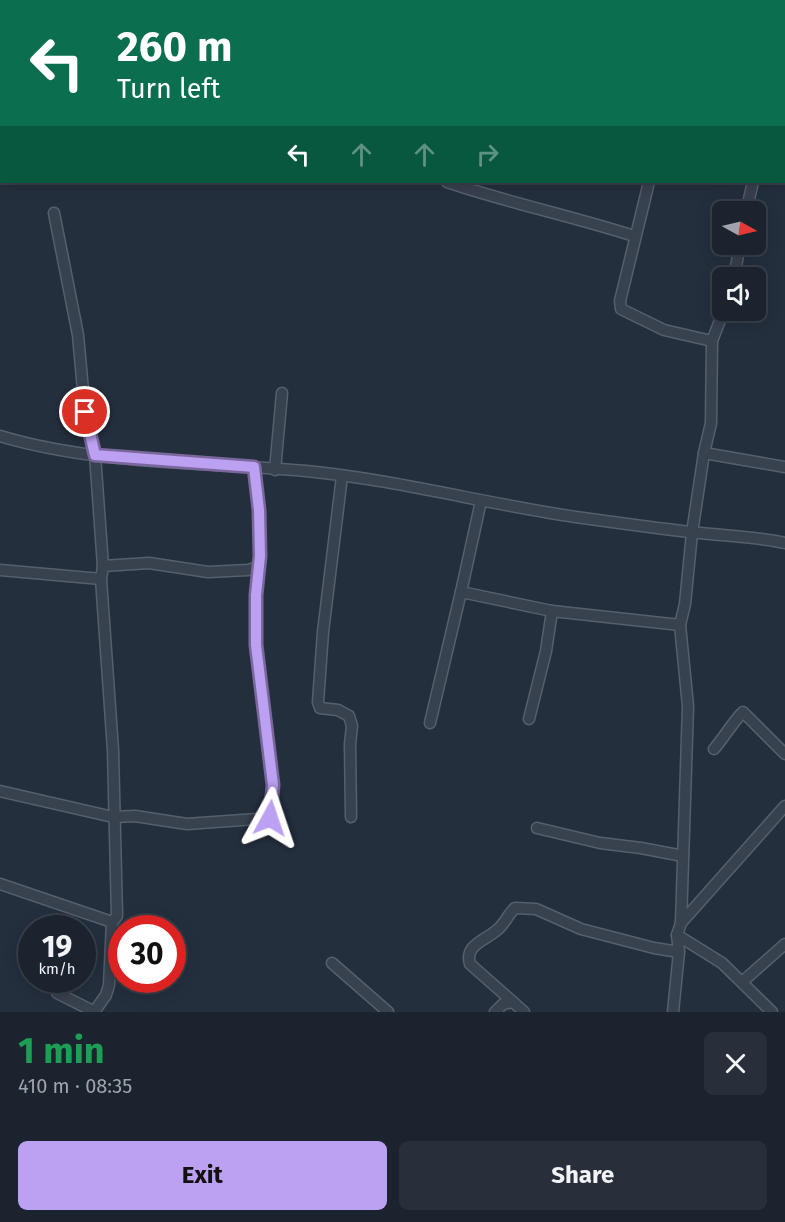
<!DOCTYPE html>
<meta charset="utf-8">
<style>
body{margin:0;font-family:"Fira Sans",sans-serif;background:#282f3a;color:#f1f3f6;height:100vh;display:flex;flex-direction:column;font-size:22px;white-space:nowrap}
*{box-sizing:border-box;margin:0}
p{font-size:20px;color:#a0a4aa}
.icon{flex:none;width:33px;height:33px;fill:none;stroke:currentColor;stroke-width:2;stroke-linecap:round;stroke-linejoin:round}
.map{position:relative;height:1012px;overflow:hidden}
.side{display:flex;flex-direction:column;background:#1b232e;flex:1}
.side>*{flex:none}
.guide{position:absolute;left:0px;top:0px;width:786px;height:183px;box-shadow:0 3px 15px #0003,0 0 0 2px #39404a;background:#0b6e4f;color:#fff;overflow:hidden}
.needle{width:39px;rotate:98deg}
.tools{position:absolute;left:712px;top:201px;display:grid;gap:12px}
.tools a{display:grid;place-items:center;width:54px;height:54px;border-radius:9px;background:#1b232e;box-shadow:0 3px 15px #0003,0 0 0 2px #39404a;font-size:30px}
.speed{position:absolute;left:18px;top:915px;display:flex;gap:12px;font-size:30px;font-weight:700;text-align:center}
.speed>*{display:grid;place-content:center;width:78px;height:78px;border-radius:50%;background:#1b232e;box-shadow:0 3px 15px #0003,0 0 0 2px #39404a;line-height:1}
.speed small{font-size:15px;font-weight:400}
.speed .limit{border:9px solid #d22;background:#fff;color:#111}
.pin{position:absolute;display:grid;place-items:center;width:51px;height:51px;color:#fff;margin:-26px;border:3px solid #fff;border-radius:50%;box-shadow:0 2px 6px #0007}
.me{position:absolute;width:66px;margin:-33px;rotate:5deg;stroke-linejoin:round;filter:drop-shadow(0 0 4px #0008)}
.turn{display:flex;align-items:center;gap:21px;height:126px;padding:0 18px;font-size:27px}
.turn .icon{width:78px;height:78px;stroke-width:2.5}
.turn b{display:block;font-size:42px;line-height:51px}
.lanes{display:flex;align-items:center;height:57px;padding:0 18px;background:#0003;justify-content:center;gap:30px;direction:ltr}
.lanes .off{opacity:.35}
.round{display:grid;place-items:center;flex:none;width:63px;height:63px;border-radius:9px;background:#282f3a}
.head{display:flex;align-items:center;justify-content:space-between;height:102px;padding:0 18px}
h1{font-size:36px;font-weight:700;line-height:45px;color:#1e9e55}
.button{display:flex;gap:12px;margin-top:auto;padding:12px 18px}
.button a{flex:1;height:69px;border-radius:9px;background:#bca0f2;color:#111;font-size:24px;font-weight:700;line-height:69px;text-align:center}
.button a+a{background:#282f3a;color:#f1f3f6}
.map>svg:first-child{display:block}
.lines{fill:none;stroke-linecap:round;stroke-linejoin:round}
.minor-casing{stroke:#565f6c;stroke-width:13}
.minor{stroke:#38414e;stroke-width:10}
.route-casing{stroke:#7a689d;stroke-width:15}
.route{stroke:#bca0f2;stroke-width:10}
</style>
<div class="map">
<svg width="785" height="1012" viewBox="0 0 785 1012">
<rect width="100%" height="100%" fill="#242f3e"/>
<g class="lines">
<defs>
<g id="minor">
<polyline points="245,0 246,2"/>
<polyline points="391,0 391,2"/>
<polyline points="2,2 5,0"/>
<polyline points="548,2 548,0"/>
<polyline points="679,2 679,0"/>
<polyline points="784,34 785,31"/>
<path d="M 447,182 C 509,203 572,216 634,236"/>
<polyline points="649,182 620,301 621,309 664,330 712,341"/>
<polyline points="746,212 753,182"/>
<polyline points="734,278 740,244"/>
<path d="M 0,436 C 97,465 205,462 306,471 C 399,480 490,505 583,518 C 619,523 655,528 691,532 C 723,536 753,536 785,543"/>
<polyline points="704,453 785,467"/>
<polyline points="275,470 282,393"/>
<polyline points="342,476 323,632 318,702 320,708 338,710 349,716 352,726 350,744 351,817"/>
<polyline points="481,501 461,592 552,611 680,625"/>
<polyline points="103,566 149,563 208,572 248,570 259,567"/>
<polyline points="0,570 101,579"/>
<polyline points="529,719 546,651 552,611"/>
<polyline points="430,723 461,592"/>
<path d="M 714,749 C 722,740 736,718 743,712 L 785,754"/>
<polyline points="0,791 113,817 135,816 187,824 270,818 273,785 256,645 256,595 260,556 259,510 254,467"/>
<polyline points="537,828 600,843 641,848 683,856"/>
<polyline points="0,884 112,922 117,916 113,750 101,579 103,566 95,455 85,412 78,335 54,213"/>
<polyline points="681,923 785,806"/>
<polyline points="677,935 722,963 772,1012"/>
<polyline points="332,963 388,1012"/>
<polyline points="742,982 785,944"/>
<polyline points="57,993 95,1012"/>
<polyline points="513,1002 524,1012"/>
<polyline points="94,1012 106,995 109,985 112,922"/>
<path d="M 495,1012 L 503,1004 L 513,1002 L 470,964 C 464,945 486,940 497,930 C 505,924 508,914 515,908 L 536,909 L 581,929 L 654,948 L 679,952"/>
<polyline points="673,1012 679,952 677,935 681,923 688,706 680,625 685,604 692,533 704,453 711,423 712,341 724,310"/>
</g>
</defs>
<use href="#minor" class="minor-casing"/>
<use href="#minor" class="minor"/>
</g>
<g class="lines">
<defs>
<polyline id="route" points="85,412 95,455 254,467 259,510 260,556 256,595 256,645 273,785 270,818"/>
</defs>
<use href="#route" class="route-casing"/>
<use href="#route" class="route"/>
</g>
</svg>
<div class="tools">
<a><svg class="needle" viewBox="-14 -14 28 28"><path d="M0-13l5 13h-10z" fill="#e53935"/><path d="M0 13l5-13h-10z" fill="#a0a4aa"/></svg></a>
<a><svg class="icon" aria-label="sound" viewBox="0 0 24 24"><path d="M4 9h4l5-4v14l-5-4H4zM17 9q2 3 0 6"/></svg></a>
</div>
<div class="speed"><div>19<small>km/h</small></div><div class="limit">30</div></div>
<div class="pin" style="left:85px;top:412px;background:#d93025"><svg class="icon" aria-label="arrive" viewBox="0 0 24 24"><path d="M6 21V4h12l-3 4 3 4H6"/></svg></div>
<svg class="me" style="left:270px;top:818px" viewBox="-20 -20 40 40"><path d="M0-17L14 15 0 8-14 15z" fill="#bca0f2" stroke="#fff" stroke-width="4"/></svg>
<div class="guide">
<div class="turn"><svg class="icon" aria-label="left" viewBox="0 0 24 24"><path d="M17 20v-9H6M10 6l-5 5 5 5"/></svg><div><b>260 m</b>Turn left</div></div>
<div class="lanes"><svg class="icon" aria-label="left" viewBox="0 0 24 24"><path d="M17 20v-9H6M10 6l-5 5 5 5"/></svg><svg class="icon off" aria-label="ahead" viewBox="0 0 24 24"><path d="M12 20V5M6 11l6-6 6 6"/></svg><svg class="icon off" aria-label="ahead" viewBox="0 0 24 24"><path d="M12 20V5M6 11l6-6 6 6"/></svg><svg class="icon off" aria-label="right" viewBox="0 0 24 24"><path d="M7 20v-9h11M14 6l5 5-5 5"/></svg></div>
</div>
</div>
<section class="side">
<div class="head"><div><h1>1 min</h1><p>410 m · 08:35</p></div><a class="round"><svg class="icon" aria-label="close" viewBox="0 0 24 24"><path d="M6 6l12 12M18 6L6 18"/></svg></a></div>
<div class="button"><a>Exit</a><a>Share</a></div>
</section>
